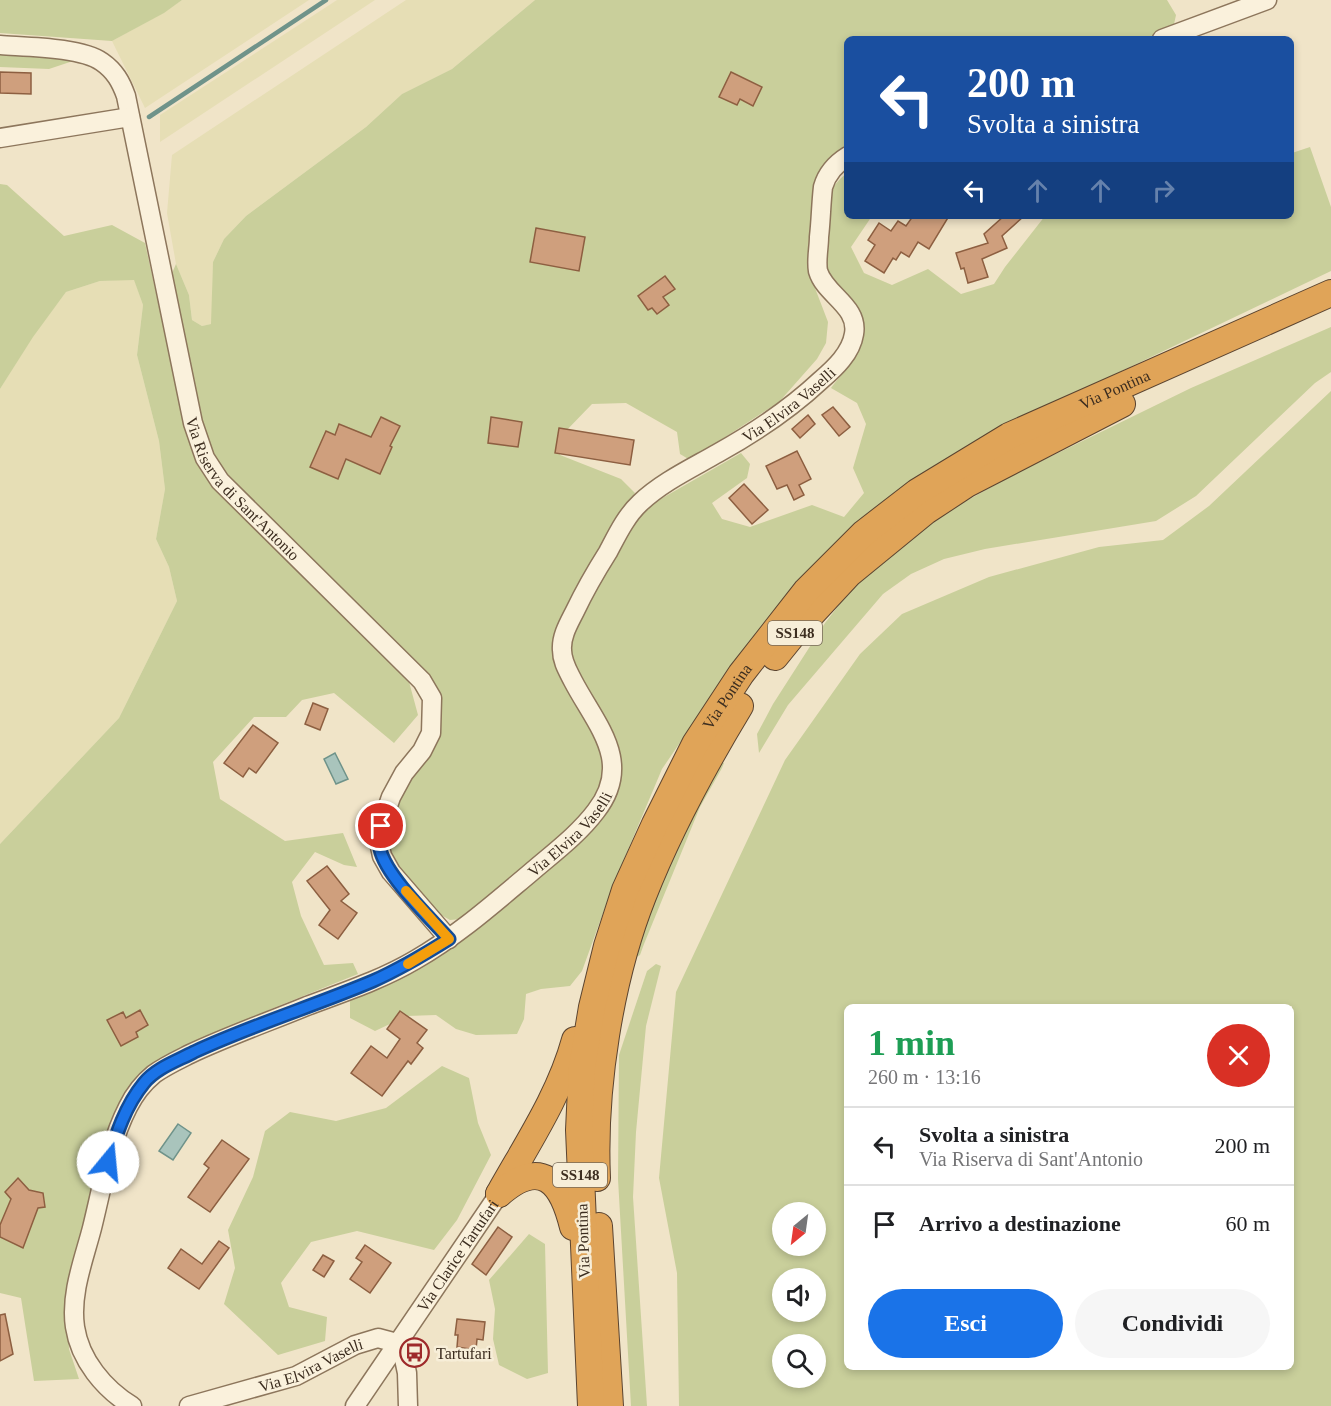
<!DOCTYPE html>
<html lang="it">
<meta charset="utf-8">
<style>
body{margin:0;font-family:Georgia,serif;background:#f6f6f6;color:#202124;height:100vh;display:flex;flex-direction:column;font-size:22px;white-space:nowrap}
*{box-sizing:border-box;margin:0}
p{font-size:20px;color:#757577}
.icon{flex:none;width:33px;height:33px;fill:none;stroke:currentColor;stroke-width:2;stroke-linecap:round;stroke-linejoin:round}
.map{position:relative;flex:1;overflow:hidden}
.details{position:absolute;left:844px;top:1004px;width:450px;height:366px;display:flex;flex-direction:column;background:#fff;border-radius:9px;box-shadow:0 3px 9px #0003}
.details>*{flex:none}
.banner{position:absolute;left:844px;top:36px;width:450px;height:183px;border-radius:9px;box-shadow:0 3px 9px #0003;background:#1a4fa0;color:#fff;overflow:hidden}
.needle{width:39px;rotate:209deg}
.controls{position:absolute;left:772px;top:1202px;display:grid;gap:12px}
.controls a{display:grid;place-items:center;width:54px;height:54px;border-radius:50%;background:#fff;box-shadow:0 3px 9px #0003;font-size:30px}
.pin{position:absolute;display:grid;place-items:center;width:51px;height:51px;color:#fff;margin:-26px;border:3px solid #fff;border-radius:50%;box-shadow:0 2px 6px #0007}
.me{position:absolute;width:66px;margin:-33px;rotate:17deg;stroke-linejoin:round;filter:drop-shadow(0 0 4px #0008)}
.turn{display:flex;align-items:center;gap:21px;height:126px;padding:0 24px;font-size:27px}
.turn .icon{width:78px;height:78px;stroke-width:2.5}
.turn b{display:block;font-size:42px;line-height:51px}
.lanes{display:flex;align-items:center;height:57px;padding:0 24px;background:#0003;justify-content:center;gap:30px;direction:ltr}
.lanes .off{opacity:.35}
.round{display:grid;place-items:center;flex:none;width:63px;height:63px;border-radius:32px;background:#f6f6f6}
.headline{display:flex;align-items:center;justify-content:space-between;height:102px;padding:0 24px}
h1{font-size:36px;font-weight:600;line-height:45px;color:#1e9e55}
.button{display:flex;gap:12px;margin-top:auto;padding:12px 24px}
.button a{flex:1;height:69px;border-radius:36px;background:#1a73e8;color:#fff;font-size:24px;font-weight:600;line-height:69px;text-align:center}
.button a+a{background:#f6f6f6;color:#202124}
ul{padding:0;list-style:none}
li{display:flex;align-items:center;gap:18px;height:78px;padding:0 24px;border-top:2px solid #e0e0e0}
li div{flex:1}
li b{display:block;font-size:22px}
li em{font-style:normal}
.map>svg:first-child{display:block}
.farmland{fill:#e6deb5}
.green{fill:#c9cf9b;fill-rule:evenodd}
.water{fill:#a9c4bc;stroke:#6f938a;stroke-width:1.5}
.lines{fill:none;stroke-linecap:round;stroke-linejoin:round}
.stream{stroke:#6f938a;stroke-width:4.5}
.building{fill:#cf9f7d;stroke:#8d5f41;stroke-width:1.5}
.minor-casing{stroke:#8d765c;stroke-width:21}
.highway-casing{stroke:#5b4430;stroke-width:28}
.minor{stroke:#faf1dc;stroke-width:18}
.highway{stroke:#e0a458;stroke-width:26}
.route-casing{stroke:#114b97;stroke-width:15}
.route{stroke:#1a73e8;stroke-width:10}
.slow{stroke:#f59e0b;stroke-width:10}
.labels{text-anchor:middle;dominant-baseline:central;stroke-width:5;stroke-linejoin:round;paint-order:stroke}
.shield{fill:#f7eed8;stroke:#756857;stroke-width:1.5}
.shield-label{font-size:15px;font-weight:bold;fill:#3d2e20}
.street-label{font-size:16px;fill:#3d2e20;stroke:#f7eed8}
.poi-label{font-size:16px;fill:#3d2e20;stroke:#f7eed8;text-anchor:start}
</style>
<div class="map">
<svg width="1331" height="1406" viewBox="0 0 1331 1406">
<rect width="100%" height="100%" fill="#f0e4c8"/>
<g class="farmland">
<polygon points="182,0 309,0 145,108 112,41 163,13"/>
<polygon points="337,0 375,0 160,142 160,115"/>
<polygon points="406,0 535,0 452,69 402,94 366,127 246,216 224,239 213,262 212,324 202,326 192,320 189,295 176,264 167,213 172,155"/>
<polygon points="134,279 143,305 137,355 159,441 165,489 156,539 169,567 177,601 119,718 0,844 0,389 33,336 66,292 100,281"/>
</g>
<g class="green">
<polygon points="0,0 182,0 164,13 112,41 0,33"/>
<path d="M 535,0 L 1167,0 L 1176,15 L 1173,29 L 1146,39 L 848,39 L 847,149 L 843,150 L 809,263 L 815,288 L 828,322 L 826,343 L 817,359 L 779,402 L 690,460 L 680,454 L 677,432 L 626,403 L 592,404 L 563,434 L 560,455 L 621,479 L 635,493 L 614,528 L 554,654 L 570,694 L 605,753 L 606,776 L 590,811 L 493,895 L 461,919 L 450,920 L 434,911 L 386,853 L 391,807 L 436,739 L 441,715 L 435,696 L 216,467 L 195,418 L 170,278 L 176,264 L 189,295 L 192,320 L 202,326 L 211,324 L 213,262 L 224,239 L 246,216 L 366,127 L 402,94 L 452,69 ZM 536,229 L 585,237 L 579,271 L 530,262 ZM 665,276 L 674,289 L 663,297 L 669,305 L 657,314 L 652,308 L 648,310 L 638,296 ZM 381,417 L 400,427 L 392,442 L 373,432 ZM 492,417 L 522,422 L 518,447 L 488,443 ZM 340,424 L 392,447 L 380,474 L 362,466 L 349,454 L 338,479 L 311,467 L 335,435 Z"/>
<polygon points="0,51 79,59 49,69 0,67"/>
<path d="M 1310,147 L 1331,207 L 1331,271 L 992,433 L 731,668 L 662,769 L 614,883 L 582,971 L 570,986 L 541,989 L 526,994 L 524,1019 L 517,1034 L 476,1035 L 456,1029 L 436,1015 L 407,1016 L 375,1031 L 350,1018 L 350,998 L 456,946 L 584,839 L 603,817 L 618,778 L 616,738 L 568,658 L 569,641 L 630,524 L 652,504 L 741,453 L 750,464 L 747,478 L 712,503 L 722,519 L 750,527 L 812,505 L 844,517 L 864,493 L 853,468 L 866,424 L 857,403 L 831,388 C 844,371 865,352 864,329 C 864,303 832,293 822,271 C 819,266 825,205 828,198 C 831,188 839,179 847,173 L 848,216 L 872,216 L 851,247 L 864,273 L 892,285 L 928,269 L 961,294 L 994,284 L 1005,267 L 1045,216 L 1292,216 L 1292,153 Z"/>
<path d="M 0,184 L 7,185 L 64,236 L 112,225 L 145,243 L 175,380 L 196,463 L 222,493 L 408,678 L 418,715 L 394,743 L 334,693 L 302,700 L 286,717 L 254,717 L 213,762 L 220,799 L 285,841 L 343,833 L 357,867 L 344,865 L 315,852 L 292,882 L 301,916 L 324,965 L 353,963 L 358,974 L 271,1009 L 155,1062 L 126,1091 L 113,1116 L 67,1292 L 69,1349 L 79,1379 L 34,1381 L 21,1298 L 0,1293 L 0,1237 L 38,1208 L 45,1206 L 43,1193 L 29,1190 L 18,1178 L 5,1192 L 11,1199 L 0,1225 L 0,844 L 119,718 L 177,601 L 169,567 L 156,539 L 165,489 L 159,441 L 137,355 L 143,305 L 134,280 L 100,281 L 66,292 L 33,337 L 0,389 ZM 140,1011 L 148,1025 L 136,1032 L 138,1037 L 121,1046 L 107,1020 L 123,1012 L 126,1018 Z"/>
<polygon points="1331,327 1331,372 1315,383 1196,496 1156,521 985,549 944,559 911,574 883,594 788,705 759,753 757,734 773,704 825,623 863,574 923,525 1011,476 1191,388"/>
<path d="M 1331,391 L 1331,1406 L 679,1406 L 677,1273 L 659,1178 L 676,992 L 785,760 L 860,654 L 902,614 L 989,577 L 1099,547 L 1163,540 L 1209,506 ZM 848,1006 L 1292,1006 L 1292,1366 L 848,1366 ZM 783,1212 L 816,1212 L 816,1245 L 783,1245 ZM 783,1278 L 816,1278 L 816,1311 L 783,1311 ZM 783,1344 L 816,1344 L 816,1377 L 783,1377 Z"/>
<polygon points="722,762 724,763 722,768 700,807 644,944 640,955 635,958 658,880 711,776"/>
<polygon points="656,964 661,966 646,1026 636,1132 633,1197 647,1406 631,1406 618,1179 619,1055 647,971"/>
<polygon points="442,1066 469,1078 478,1123 491,1155 457,1220 434,1250 357,1231 311,1242 281,1283 289,1307 327,1317 325,1341 278,1355 224,1304 235,1268 228,1230 253,1177 265,1131 290,1112 336,1121 386,1108"/>
<polygon points="529,1234 545,1244 548,1373 527,1379 499,1365 493,1339 495,1309 489,1280"/>
</g>
<g class="water">
<polygon points="335,753 348,779 336,784 324,759"/>
<polygon points="178,1124 191,1133 173,1160 159,1151"/>
</g>
<g class="lines">
<polyline class="stream" points="149,117 326,0"/>
</g>
<g class="building">
<polygon points="0,72 31,73 31,94 0,93"/>
<polygon points="731,72 762,87 753,106 740,99 737,105 719,97"/>
<polygon points="913,216 949,216 929,249 918,242 909,257 901,252 896,260 893,258 884,273 865,261 875,245 868,240 879,223 891,231 898,221 906,226"/>
<polygon points="1004,216 1024,216 1002,236 1007,248 982,259 988,277 968,283 964,268 961,269 956,253 988,243 984,234"/>
<polygon points="536,228 585,237 579,271 530,262"/>
<polygon points="665,276 675,289 663,297 669,305 657,314 652,308 648,310 638,296"/>
<polygon points="833,407 850,427 839,436 822,415"/>
<polygon points="808,415 815,424 800,438 792,429"/>
<polygon points="381,417 400,426 390,446 392,447 380,474 346,459 338,479 310,467 326,431 335,435 339,424 371,437"/>
<polygon points="491,417 522,422 518,447 488,443"/>
<polygon points="559,428 634,440 630,465 555,453"/>
<polygon points="797,451 811,479 799,485 804,495 794,500 787,485 777,489 766,466"/>
<polygon points="744,484 768,510 752,524 729,498"/>
<polygon points="313,703 328,709 320,730 305,724"/>
<polygon points="253,725 278,743 256,773 249,768 243,777 224,763"/>
<polygon points="327,866 349,894 341,901 357,913 338,939 319,925 330,910 307,881"/>
<polygon points="140,1010 148,1025 136,1032 138,1037 121,1046 107,1020 123,1012 126,1018"/>
<polygon points="400,1011 427,1030 417,1043 423,1048 411,1064 408,1061 382,1096 351,1073 371,1046 387,1058 400,1039 387,1029"/>
<polygon points="222,1140 249,1159 210,1212 188,1197 209,1168 204,1164"/>
<polygon points="18,1178 29,1190 43,1193 45,1207 38,1208 23,1248 0,1237 0,1225 11,1199 5,1192"/>
<polygon points="498,1227 512,1237 486,1275 472,1264"/>
<polygon points="219,1241 229,1248 199,1289 168,1268 181,1249 202,1264"/>
<polygon points="365,1245 391,1263 370,1293 350,1279 362,1262 356,1258"/>
<polygon points="323,1255 334,1261 324,1277 313,1270"/>
<polygon points="5,1314 13,1354 0,1361 0,1315"/>
<polygon points="457,1319 485,1322 483,1340 477,1339 476,1350 457,1347 458,1335 455,1335"/>
</g>
<g class="lines">
<defs>
<g id="minor">
<polyline points="1162,39 1267,0"/>
<path id="s1" d="M 0,45 C 26,47 81,47 102,62 C 115,71 121,82 126,96 L 193,423 L 205,458 L 220,481 L 422,681 L 432,698 L 431,733 L 422,751 L 404,773 L 391,797 L 381,826 L 379,842 L 382,856 L 391,872 L 449,939"/>
<polyline points="0,138 130,117"/>
<path id="s2" d="M 132,1406 C 104,1389 80,1360 75,1327 C 70,1294 84,1259 92,1228 C 102,1188 109,1144 128,1107 C 134,1095 143,1083 154,1074 C 165,1066 178,1060 190,1054 C 228,1036 268,1022 307,1006 C 344,992 381,980 415,960 C 457,936 492,905 529,874 C 552,854 578,835 596,811 C 634,762 596,725 573,681 C 568,671 562,662 562,650 C 561,636 569,623 575,611 C 585,590 596,571 608,552 C 617,535 626,516 640,503 C 662,482 692,468 718,453 C 754,433 790,409 821,380 C 835,368 851,353 854,334 C 859,306 825,295 818,271 C 816,260 819,248 819,237 C 821,220 821,204 823,187 C 827,173 835,164 848,156"/>
<path id="s3" d="M 189,1406 L 296,1376 L 355,1345 L 378,1338 L 393,1342 L 403,1354 L 407,1373 L 408,1406"/>
<path id="s4" d="M 355,1406 L 499,1194"/>
</g>
<g id="highway">
<polyline points="775,657 796,631 849,574 926,511 967,484 1122,404"/>
<path d="M 597,1178 C 593,1089 610,979 643,896 C 669,830 703,767 740,706"/>
<path d="M 499,1194 C 527,1144 560,1095 575,1040"/>
<path d="M 499,1194 C 542,1157 562,1182 573,1227"/>
<polyline points="599,1226 610,1406"/>
<path id="s5" d="M 591,1406 L 579,1130 L 582,1067 L 592,1007 L 607,946 L 625,890 L 655,824 L 695,744 L 741,674 L 806,591 L 864,533 L 917,492 L 1009,436 L 1331,293"/>
</g>
</defs>
<use href="#minor" class="minor-casing"/>
<use href="#highway" class="highway-casing"/>
<use href="#minor" class="minor"/>
<use href="#highway" class="highway"/>
</g>
<g class="lines">
<defs>
<path id="route" d="M 108,1162 C 116,1135 125,1106 144,1083 C 156,1068 177,1061 194,1052 C 252,1025 314,1006 373,981 C 400,969 425,954 449,939 C 430,918 386,876 380,849 C 378,841 380,833 381,826"/>
</defs>
<use href="#route" class="route-casing"/>
<use href="#route" class="route"/>
<polyline class="slow" points="406,891 449,939 408,964"/>
</g>
<defs>
<symbol id="bus-ring" viewBox="-11 -11 22 22"><circle r="9.5" fill="#f7eed8" stroke="#9e2a2b" stroke-width="1.5"/><path d="M-5-6H5V4H4V6H2V4H-2V6H-4V4H-5ZM-3.5-4V0h7V-4ZM-3.5 1.2v1.5H-2V1.2ZM2 1.2v1.5H3.5V1.2Z" fill="#9e2a2b"/></symbol>
</defs>
<g fill-rule="evenodd">
<use href="#bus-ring" x="398" y="1336" width="33" height="33"/>
</g>
<g class="labels">
<g class="shield">
<rect x="768" y="621" width="54" height="24" rx="4.5"/>
<rect x="553" y="1163" width="54" height="24" rx="4.5"/>
</g>
<g class="shield-label">
<text x="795" y="633">SS148</text>
<text x="580" y="1175">SS148</text>
</g>
<g class="street-label">
<text stroke="none"><textPath href="#s5" startOffset="1245">Via Pontina</textPath></text>
<text stroke="none"><textPath href="#s2" startOffset="1414">Via Elvira Vaselli</textPath></text>
<text stroke="none"><textPath href="#s1" startOffset="564">Via Riserva di Sant'Antonio</textPath></text>
<text stroke="none"><textPath href="#s5" startOffset="741">Via Pontina</textPath></text>
<text stroke="none"><textPath href="#s2" startOffset="856">Via Elvira Vaselli</textPath></text>
<text transform="translate(583 1241) rotate(-92)">Via Pontina</text>
<text stroke="none"><textPath href="#s4" startOffset="182">Via Clarice Tartufari</textPath></text>
<text stroke="none"><textPath href="#s3" startOffset="129">Via Elvira Vaselli</textPath></text>
</g>
<g class="poi-label">
<text x="436" y="1353">Tartufari</text>
</g>
</g>
</svg>
<div class="controls">
<a><svg class="needle" viewBox="-14 -14 28 28"><path d="M0-13l5 13h-10z" fill="#e53935"/><path d="M0 13l5-13h-10z" fill="#757577"/></svg></a>
<a><svg class="icon" aria-label="sound" viewBox="0 0 24 24"><path d="M4 9h4l5-4v14l-5-4H4zM17 9q2 3 0 6"/></svg></a>
<a><svg class="icon" aria-label="search" viewBox="0 0 24 24"><circle cx="10" cy="10" r="6"/><path d="M15 15l6 6"/></svg></a>
</div>
<div class="pin" style="left:381px;top:826px;background:#d93025"><svg class="icon" aria-label="arrive" viewBox="0 0 24 24"><path d="M6 21V4h12l-3 4 3 4H6"/></svg></div>
<svg class="me" style="left:108px;top:1162px" viewBox="-20 -20 40 40"><circle r="19" fill="#fff"/><path d="M0-13L10 11 0 6-10 11z" fill="#1a73e8"/></svg>
<div class="banner">
<div class="turn"><svg class="icon" aria-label="left" viewBox="0 0 24 24"><path d="M17 20v-9H6M10 6l-5 5 5 5"/></svg><div><b>200 m</b>Svolta a sinistra</div></div>
<div class="lanes"><svg class="icon" aria-label="left" viewBox="0 0 24 24"><path d="M17 20v-9H6M10 6l-5 5 5 5"/></svg><svg class="icon off" aria-label="ahead" viewBox="0 0 24 24"><path d="M12 20V5M6 11l6-6 6 6"/></svg><svg class="icon off" aria-label="ahead" viewBox="0 0 24 24"><path d="M12 20V5M6 11l6-6 6 6"/></svg><svg class="icon off" aria-label="right" viewBox="0 0 24 24"><path d="M7 20v-9h11M14 6l5 5-5 5"/></svg></div>
</div>
<section class="details">
<div class="headline"><div><h1>1 min</h1><p>260 m · 13:16</p></div><a class="round" style="background:#d93025;color:#fff"><svg class="icon" aria-label="close" viewBox="0 0 24 24"><path d="M6 6l12 12M18 6L6 18"/></svg></a></div>
<ul>
<li><svg class="icon" aria-label="left" viewBox="0 0 24 24"><path d="M17 20v-9H6M10 6l-5 5 5 5"/></svg><div><b>Svolta a sinistra</b><p>Via Riserva di Sant'Antonio</p></div><em>200 m</em></li>
<li><svg class="icon" aria-label="arrive" viewBox="0 0 24 24"><path d="M6 21V4h12l-3 4 3 4H6"/></svg><div><b>Arrivo a destinazione</b></div><em>60 m</em></li>
</ul>
<div class="button"><a>Esci</a><a>Condividi</a></div>
</section>
</div>
